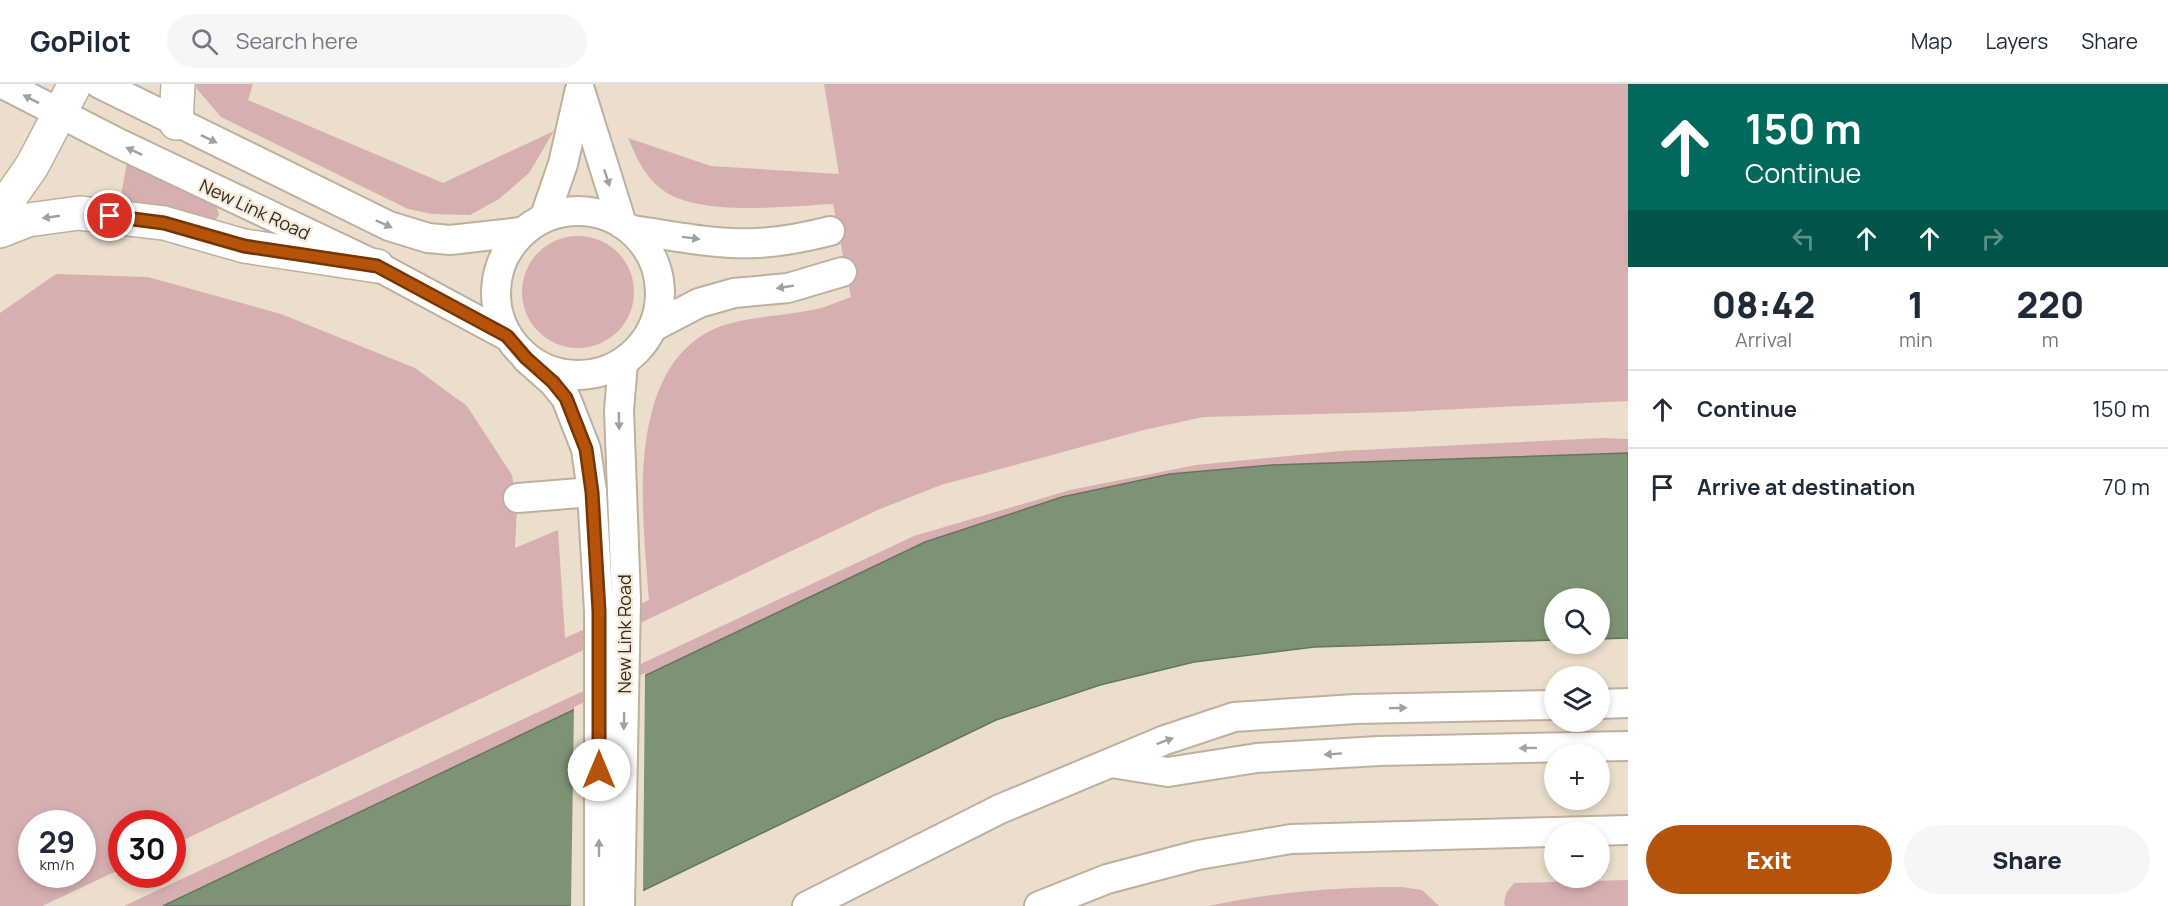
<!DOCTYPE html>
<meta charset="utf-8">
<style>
body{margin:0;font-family:Manrope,sans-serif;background:#f6f6f7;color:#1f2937;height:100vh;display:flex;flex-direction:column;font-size:22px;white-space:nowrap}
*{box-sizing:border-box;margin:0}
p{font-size:20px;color:#747a83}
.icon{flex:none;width:33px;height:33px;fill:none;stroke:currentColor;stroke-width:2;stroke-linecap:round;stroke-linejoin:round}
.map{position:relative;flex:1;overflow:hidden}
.side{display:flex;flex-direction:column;background:#fff;width:540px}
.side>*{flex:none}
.banner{background:#00695c;color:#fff;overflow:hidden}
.tools{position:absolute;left:1544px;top:504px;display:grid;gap:12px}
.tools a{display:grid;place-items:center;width:66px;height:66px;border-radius:50%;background:#fff;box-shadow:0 3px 9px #0003;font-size:30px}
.speed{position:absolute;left:18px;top:726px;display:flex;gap:12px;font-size:30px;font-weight:700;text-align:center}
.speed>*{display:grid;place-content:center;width:78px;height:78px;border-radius:50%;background:#fff;box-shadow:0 3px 9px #0003;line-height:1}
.speed small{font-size:15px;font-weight:400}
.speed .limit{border:9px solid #d22;background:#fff;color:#111}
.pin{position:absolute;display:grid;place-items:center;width:51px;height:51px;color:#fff;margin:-26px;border:3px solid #fff;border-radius:50%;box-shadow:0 2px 6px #0007}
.me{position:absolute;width:66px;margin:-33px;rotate:0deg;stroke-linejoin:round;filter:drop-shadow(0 0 4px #0008)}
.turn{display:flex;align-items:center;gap:21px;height:126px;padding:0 18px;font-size:27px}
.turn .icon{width:78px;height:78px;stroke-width:2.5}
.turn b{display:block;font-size:42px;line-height:51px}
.lanes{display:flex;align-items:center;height:57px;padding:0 18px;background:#0003;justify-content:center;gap:30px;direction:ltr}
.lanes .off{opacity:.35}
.eta{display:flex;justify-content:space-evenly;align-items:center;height:102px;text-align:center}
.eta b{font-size:36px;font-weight:800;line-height:42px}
.primary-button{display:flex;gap:12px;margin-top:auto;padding:12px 18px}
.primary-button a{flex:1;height:69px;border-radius:36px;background:#b45309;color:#fff;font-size:24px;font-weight:800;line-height:69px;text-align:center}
.primary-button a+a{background:#f6f6f7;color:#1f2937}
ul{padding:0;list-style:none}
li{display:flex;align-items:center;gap:18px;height:78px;padding:0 18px;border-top:2px solid #e0e1e3}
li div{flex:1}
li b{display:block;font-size:22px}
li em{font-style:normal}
header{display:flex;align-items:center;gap:36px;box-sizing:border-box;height:84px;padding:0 30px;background:#fff;border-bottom:2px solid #e0e1e3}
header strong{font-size:28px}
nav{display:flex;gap:33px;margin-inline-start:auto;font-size:21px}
.search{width:420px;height:54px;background:#f6f6f7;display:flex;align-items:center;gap:15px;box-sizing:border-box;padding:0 21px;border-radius:33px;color:#747a83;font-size:22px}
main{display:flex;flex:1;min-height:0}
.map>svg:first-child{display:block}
.green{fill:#d7afb1;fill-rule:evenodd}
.water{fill:#7e9376;stroke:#67745e;stroke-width:1.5}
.pier{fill:#ebdecc}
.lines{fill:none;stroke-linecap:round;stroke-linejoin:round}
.minor-casing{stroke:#bdb09f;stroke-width:32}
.highway-casing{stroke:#bdb09f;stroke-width:36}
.minor{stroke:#fff;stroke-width:28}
.highway{stroke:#fff;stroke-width:33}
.oneway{fill:#a3a09d}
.route-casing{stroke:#753606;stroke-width:15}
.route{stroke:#b45309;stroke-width:10}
.labels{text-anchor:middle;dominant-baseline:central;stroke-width:5;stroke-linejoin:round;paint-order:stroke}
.street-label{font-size:18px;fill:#322d26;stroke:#f9ebd9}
</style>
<header>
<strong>GoPilot</strong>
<div class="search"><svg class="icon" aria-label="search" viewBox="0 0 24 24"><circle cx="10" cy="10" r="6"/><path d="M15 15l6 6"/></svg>Search here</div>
<nav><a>Map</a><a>Layers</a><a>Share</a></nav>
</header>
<main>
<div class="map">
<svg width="1628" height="822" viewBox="0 0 1628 822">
<rect width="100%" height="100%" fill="#ebdecc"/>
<g class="green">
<polygon points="196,0 253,0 248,16 443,99 554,47 529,89 499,115 470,131 432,130 408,125 221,33 197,5"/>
<path d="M 824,0 L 1628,0 L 1628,317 L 1397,328 L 1203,333 L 1144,346 L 941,401 L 880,425 L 173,761 L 172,740 L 122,740 L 121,785 L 42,822 L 0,822 L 0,229 L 56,190 L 148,193 L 281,230 L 415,284 L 467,322 L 512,391 L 517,424 L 515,464 L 558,446 L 565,554 L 649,516 C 643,435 623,287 714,245 C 741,233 783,232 812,226 C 825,224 839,217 851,213 L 833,120 C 787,122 696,134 660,104 C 644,91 636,73 628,54 L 711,82 L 839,90 ZM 32,740 L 82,740 L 82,790 L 32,790 Z"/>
<polygon points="127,78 216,119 219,131 215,136 120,117"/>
<circle cx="578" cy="208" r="56"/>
<polygon points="1602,354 1628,355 1628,369 1272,381 1170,390 1062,413 925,458 163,822 124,822 914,452 1070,406 1196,381 1340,367"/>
<polygon points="1628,796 1628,822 1505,822 1504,820 1506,809 1514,799"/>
<path d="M 1402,803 L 1422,806 L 1439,822 L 1209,822 C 1273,808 1337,803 1402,803 Z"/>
</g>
<polygon class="water" points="1628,369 1628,554 1599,555 1599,514 1554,514 1554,556 1314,563 1194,578 1100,601 996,636 611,822 163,822 925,458 1062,413 1170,390 1272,381"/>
<polygon class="pier" points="645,589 643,810 618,822 571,822 574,623"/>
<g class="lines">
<defs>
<g id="minor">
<polyline points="3,0 120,60 377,182 507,252"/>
<polyline points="100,0 389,142 428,154 450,156 521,148"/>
<polyline points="580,6 622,140"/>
<circle cx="578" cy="209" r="82"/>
<polyline points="545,132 563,80 579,9"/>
<path d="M 633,146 C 674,152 716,161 757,159 C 782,158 806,153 830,147"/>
<polyline points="653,243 699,219 734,209 788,204 842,188"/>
<polyline points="526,274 553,298 566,314 586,365 592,408 599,527 599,822"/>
<polyline points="518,414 592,408"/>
<polyline points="1599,620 1628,619"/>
<polyline points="1111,679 1168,688 1257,674 1379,667 1628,662"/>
<polyline points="620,822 626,515 619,326 623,279"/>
<polyline points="807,822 1000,725 1165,656 1234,633 1355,625 1554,621"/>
<polyline points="1039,822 1107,795 1198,771 1291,755 1628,746"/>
</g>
<g id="highway">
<polyline points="176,39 178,0"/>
<polyline points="0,128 32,82 75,0"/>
<polyline points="0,147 28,136 79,129 164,139 244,162 377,182"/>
</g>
</defs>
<use href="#minor" class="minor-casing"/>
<use href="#highway" class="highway-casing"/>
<use href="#minor" class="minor"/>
<use href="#highway" class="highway"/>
</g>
<defs><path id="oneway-solid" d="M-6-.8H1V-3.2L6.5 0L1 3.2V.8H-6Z" transform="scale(1.5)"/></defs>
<g class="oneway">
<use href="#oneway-solid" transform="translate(31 15) rotate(-153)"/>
<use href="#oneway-solid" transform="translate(209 55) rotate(26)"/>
<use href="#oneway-solid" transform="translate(134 67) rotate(-155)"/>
<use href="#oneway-solid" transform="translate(607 94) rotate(72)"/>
<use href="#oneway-solid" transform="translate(51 133) rotate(172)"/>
<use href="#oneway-solid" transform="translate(384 140) rotate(24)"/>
<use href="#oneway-solid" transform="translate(691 154) rotate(7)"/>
<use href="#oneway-solid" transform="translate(785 203) rotate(171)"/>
<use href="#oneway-solid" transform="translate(619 337) rotate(89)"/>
<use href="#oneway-solid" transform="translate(1398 624) rotate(-1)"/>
<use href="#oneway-solid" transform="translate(624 637) rotate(91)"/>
<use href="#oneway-solid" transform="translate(1165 657) rotate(-20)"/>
<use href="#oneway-solid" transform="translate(1528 664) rotate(179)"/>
<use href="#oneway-solid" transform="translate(1333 670) rotate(176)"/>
<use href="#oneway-solid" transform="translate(599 764) rotate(-90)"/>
</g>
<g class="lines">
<defs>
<polyline id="route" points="110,132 164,139 244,162 377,182 507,252 526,274 553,298 566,314 586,365 592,408 599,527 599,686"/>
</defs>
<use href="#route" class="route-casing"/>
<use href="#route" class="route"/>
</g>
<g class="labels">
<g class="street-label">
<text transform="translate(255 125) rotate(25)">New Link Road</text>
<text transform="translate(624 550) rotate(-90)">New Link Road</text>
</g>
</g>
</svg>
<div class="tools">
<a><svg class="icon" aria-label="search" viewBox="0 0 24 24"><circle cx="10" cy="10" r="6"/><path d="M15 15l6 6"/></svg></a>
<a><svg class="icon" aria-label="layers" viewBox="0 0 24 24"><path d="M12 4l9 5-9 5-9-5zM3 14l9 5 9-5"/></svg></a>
<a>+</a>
<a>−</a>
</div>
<div class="speed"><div>29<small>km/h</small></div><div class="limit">30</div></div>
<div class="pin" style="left:110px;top:132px;background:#d93025"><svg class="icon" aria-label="arrive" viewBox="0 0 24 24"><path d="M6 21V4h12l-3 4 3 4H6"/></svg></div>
<svg class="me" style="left:599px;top:686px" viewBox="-20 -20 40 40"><circle r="19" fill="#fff"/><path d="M0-13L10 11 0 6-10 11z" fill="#b45309"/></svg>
</div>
<section class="side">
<div class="banner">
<div class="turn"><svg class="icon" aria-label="ahead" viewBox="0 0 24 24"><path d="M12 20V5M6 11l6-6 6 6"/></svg><div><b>150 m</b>Continue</div></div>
<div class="lanes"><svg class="icon off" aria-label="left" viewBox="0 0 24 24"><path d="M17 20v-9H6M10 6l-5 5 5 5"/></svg><svg class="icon" aria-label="ahead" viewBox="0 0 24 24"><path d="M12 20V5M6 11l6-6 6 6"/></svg><svg class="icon" aria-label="ahead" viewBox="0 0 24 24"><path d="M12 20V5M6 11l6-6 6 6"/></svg><svg class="icon off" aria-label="right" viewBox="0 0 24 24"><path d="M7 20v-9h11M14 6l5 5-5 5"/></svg></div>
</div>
<div class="eta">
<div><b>08:42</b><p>Arrival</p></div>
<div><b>1</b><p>min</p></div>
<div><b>220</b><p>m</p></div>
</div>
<ul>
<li><svg class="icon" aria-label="ahead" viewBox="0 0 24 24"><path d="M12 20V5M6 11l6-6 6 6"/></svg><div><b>Continue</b></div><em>150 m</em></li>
<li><svg class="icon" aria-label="arrive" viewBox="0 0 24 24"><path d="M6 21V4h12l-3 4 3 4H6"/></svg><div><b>Arrive at destination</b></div><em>70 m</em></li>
</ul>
<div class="primary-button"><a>Exit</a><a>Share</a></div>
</section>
</main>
